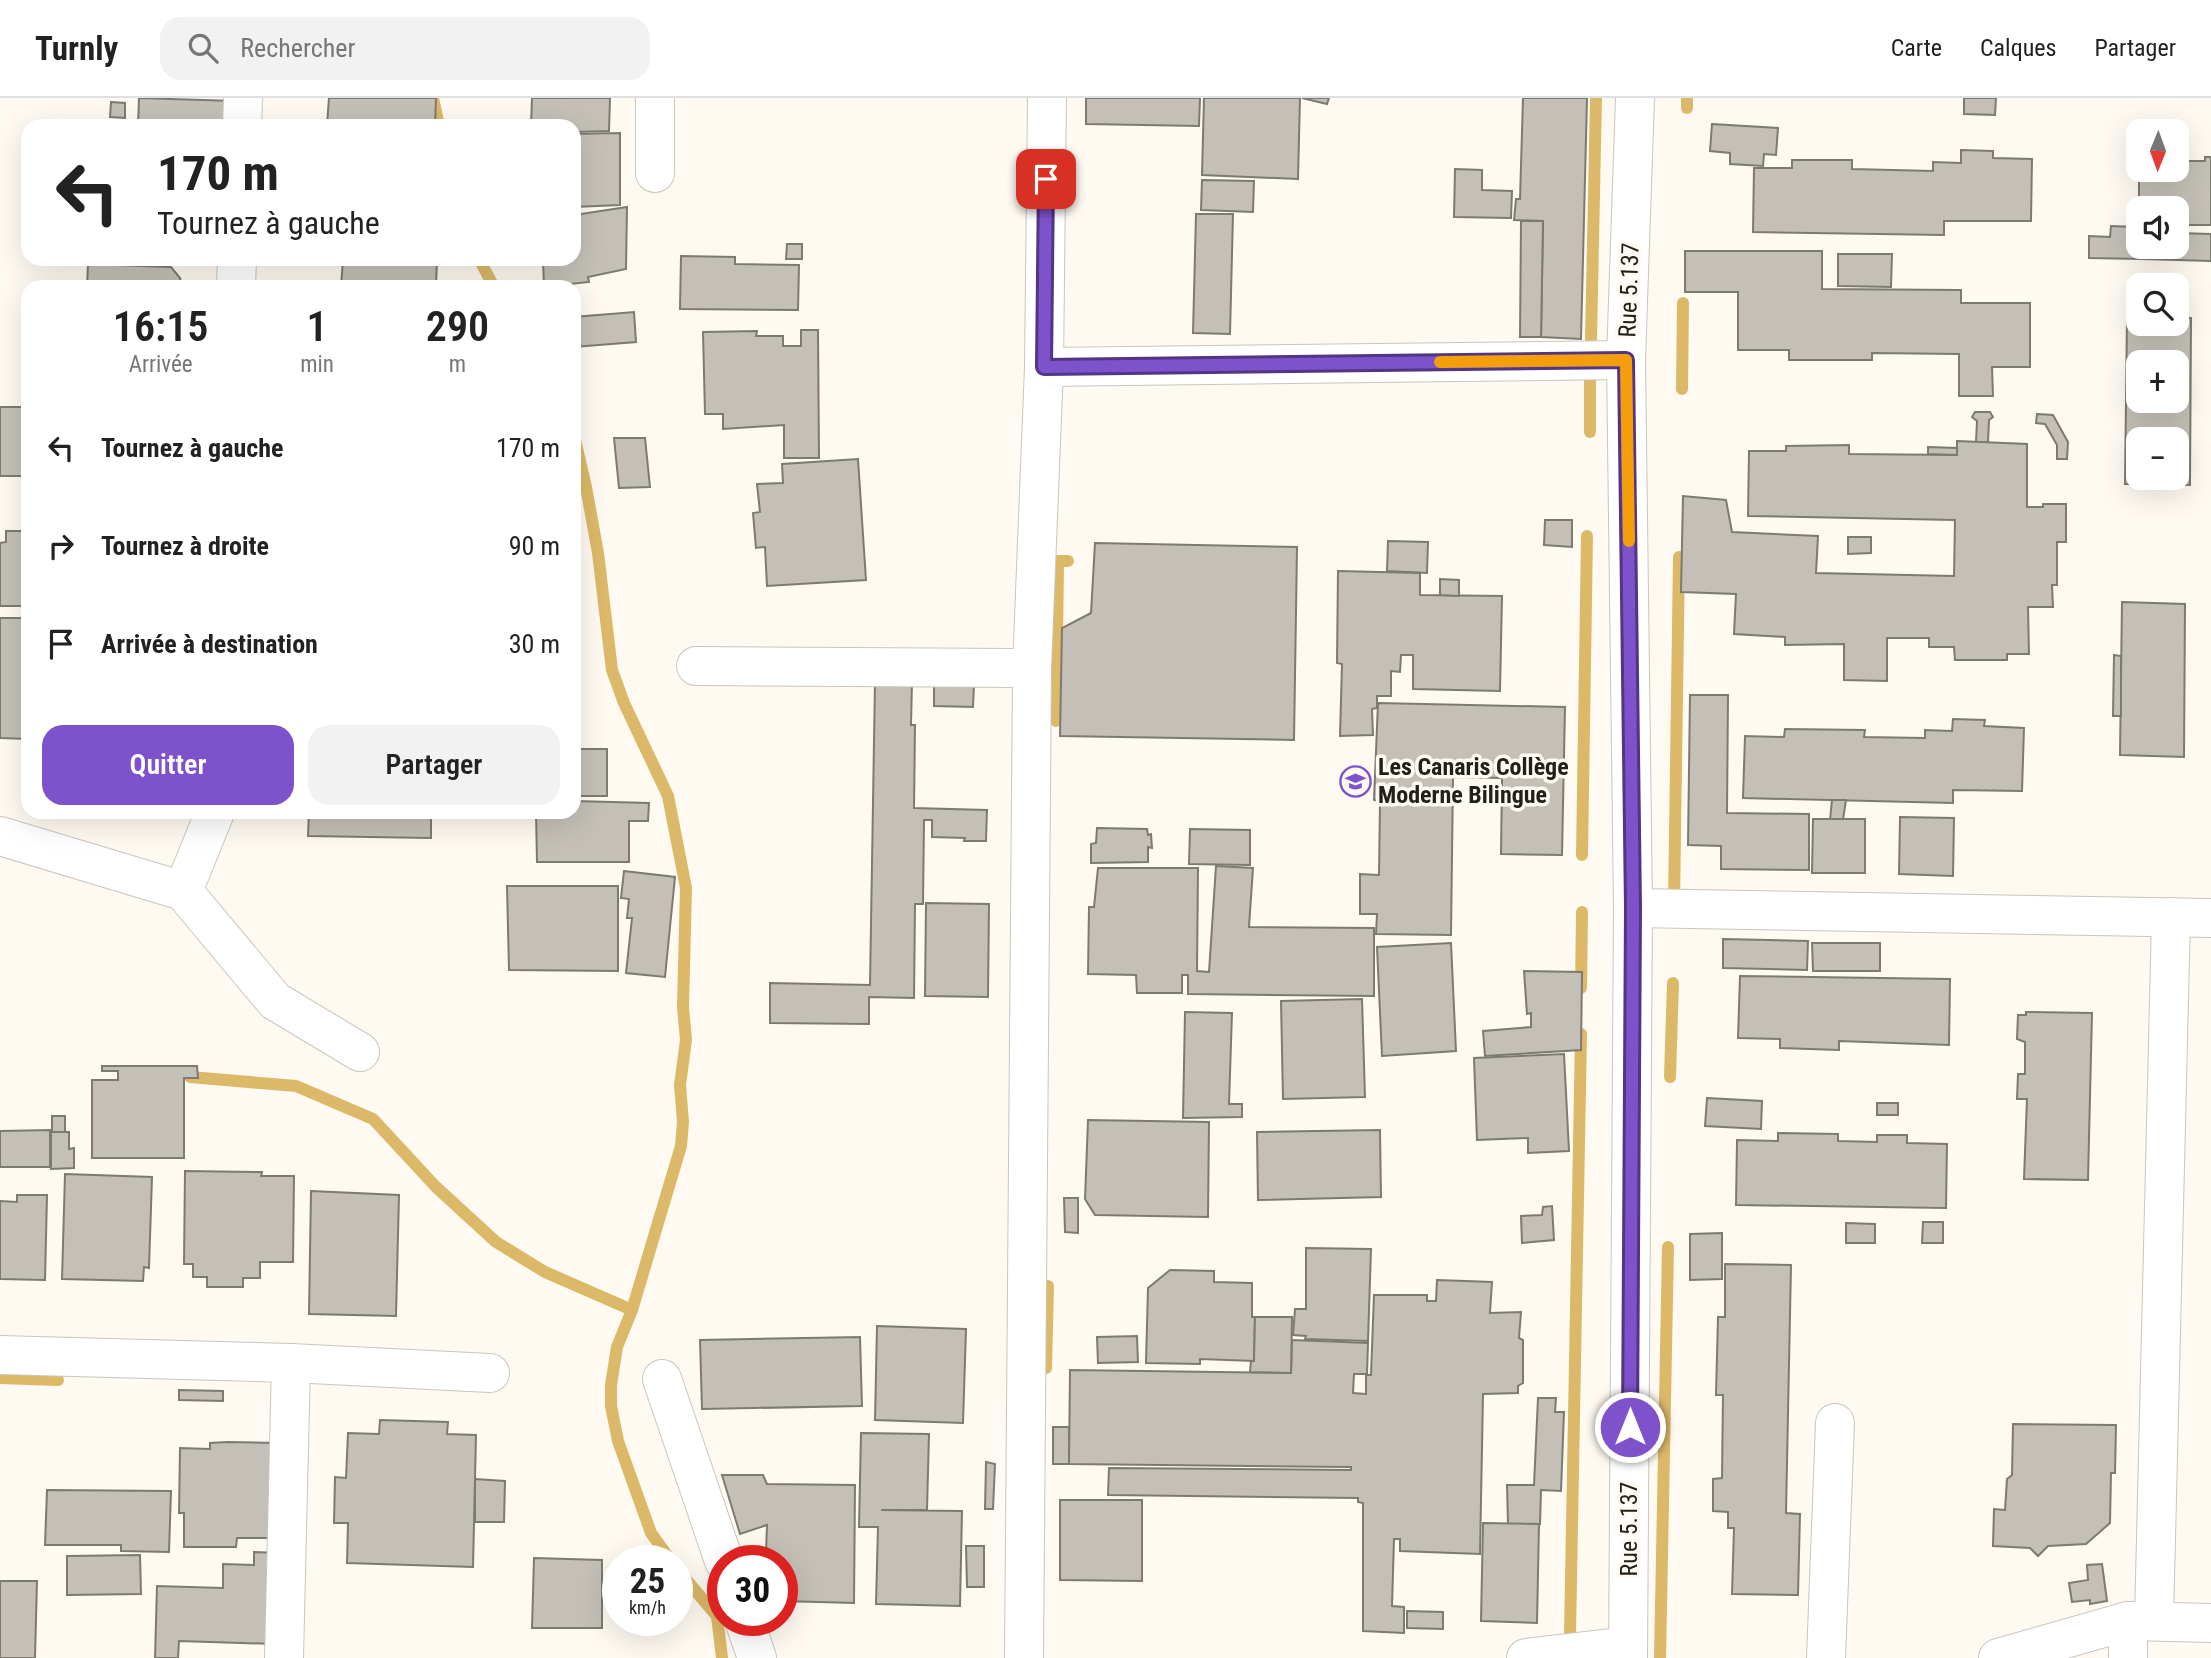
<!DOCTYPE html>
<html lang="fr">
<meta charset="utf-8">
<style>
body{margin:0;font-family:"Roboto Condensed",sans-serif;background:#f2f2f2;color:#222;height:100vh;display:flex;flex-direction:column;font-size:26px;white-space:nowrap}
*{box-sizing:border-box;margin:0}
p{font-size:23px;color:#767676}
.icon{flex:none;width:38px;height:38px;fill:none;stroke:currentColor;stroke-width:2;stroke-linecap:round;stroke-linejoin:round}
.map{position:relative;flex:1;overflow:hidden}
.sheet{position:absolute;left:21px;top:182px;width:560px;height:539px;display:flex;flex-direction:column;background:#fff;border-radius:21px;box-shadow:0 7px 28px #0002}
.sheet>*{flex:none}
.top-card{position:absolute;left:21px;top:21px;width:560px;height:147px;border-radius:21px;box-shadow:0 7px 28px #0002;background:#fff;color:#222;overflow:hidden}
.needle{width:46px;rotate:181deg}
.buttons{position:absolute;left:2126px;top:21px;display:grid;gap:14px}
.buttons a{display:grid;place-items:center;width:63px;height:63px;border-radius:14px;background:#fff;box-shadow:0 7px 28px #0002;font-size:35px}
.speed{position:absolute;left:602px;top:1447px;display:flex;gap:14px;font-size:35px;font-weight:700;text-align:center}
.speed>*{display:grid;place-content:center;width:91px;height:91px;border-radius:50%;background:#fff;box-shadow:0 7px 28px #0002;line-height:1}
.speed small{font-size:18px;font-weight:400}
.speed .limit{border:10px solid #d22;background:#fff;color:#111}
.pin{position:absolute;display:grid;place-items:center;width:60px;height:60px;color:#fff;margin:-30px;border-radius:14px;box-shadow:0 4px 10px #0006}
.me{position:absolute;width:77px;margin:-38px;rotate:0deg;stroke-linejoin:round;filter:drop-shadow(0 0 5px #0008)}
.turn{display:flex;align-items:center;gap:24px;height:147px;padding:0 21px;font-size:32px}
.turn .icon{width:91px;height:91px;stroke-width:2.5}
.turn b{display:block;font-size:49px;line-height:60px}
.eta{display:flex;justify-content:space-evenly;align-items:center;height:119px;text-align:center}
.eta b{font-size:42px;font-weight:600;line-height:49px}
.button{display:flex;gap:14px;margin-top:auto;padding:14px 21px}
.button a{flex:1;height:80px;border-radius:21px;background:#7e52ca;color:#fff;font-size:28px;font-weight:600;line-height:80px;text-align:center}
.button a+a{background:#f2f2f2;color:#222}
ul{padding:0;list-style:none}
li{display:flex;align-items:center;gap:21px;height:98px;padding:0 21px}
li div{flex:1}
li b{display:block;font-size:26px}
li em{font-style:normal}
header{display:flex;align-items:center;gap:42px;box-sizing:border-box;height:98px;padding:0 35px;background:#fff;border-bottom:2px solid #e0e0e0}
header strong{font-size:33px}
nav{display:flex;gap:38px;margin-inline-start:auto;font-size:24px}
.search{width:490px;height:63px;background:#f2f2f2;display:flex;align-items:center;gap:18px;box-sizing:border-box;padding:0 24px;border-radius:21px;color:#767676;font-size:26px}
.map>svg:first-child{display:block}
.lines{fill:none;stroke-linecap:round;stroke-linejoin:round}
.stream{stroke:#dcb968;stroke-width:12}
.building{fill:#c4c0b7;stroke:#7d7a72;stroke-width:2;fill-rule:evenodd}
.minor-casing{stroke:#cac6bd;stroke-width:40}
.minor{stroke:#fff;stroke-width:38}
.route-casing{stroke:#523583;stroke-width:18}
.route{stroke:#7e52ca;stroke-width:12}
.slow{stroke:#f59e0b;stroke-width:12}
.labels{text-anchor:middle;dominant-baseline:central;stroke-width:7;stroke-linejoin:round;paint-order:stroke}
.street-label{font-size:24px;fill:#21201c;stroke:#fefaf1}
.poi-label{font-size:24px;font-weight:bold;fill:#21201c;stroke:#fefaf1;text-anchor:start}
</style>
<header>
<strong>Turnly</strong>
<div class="search"><svg class="icon" aria-label="search" viewBox="0 0 24 24"><circle cx="10" cy="10" r="6"/><path d="M15 15l6 6"/></svg>Rechercher</div>
<nav><a>Carte</a><a>Calques</a><a>Partager</a></nav>
</header>
<div class="map">
<svg width="2211" height="1560" viewBox="0 0 2211 1560">
<rect width="100%" height="100%" fill="#fefaf1"/>
<g class="lines">
<g class="stream">
<polyline points="433,0 439,28"/>
<polyline points="1687,10 1687,0"/>
<polyline points="479,161 494,189"/>
<polyline points="1591,241 1596,0"/>
<polyline points="1682,291 1683,205"/>
<polyline points="1590,334 1590,270"/>
<polyline points="574,337 586,389 598,455 612,572 624,605 668,698 686,790 683,909 686,942 680,987 683,1024 681,1048 632,1212 617,1249 611,1287 611,1308 618,1343 651,1435 671,1463"/>
<polyline points="1056,623 1058,463 1068,463"/>
<polyline points="1582,757 1587,438"/>
<polyline points="1674,806 1679,459"/>
<polyline points="1581,890 1582,814"/>
<polyline points="190,979 296,988 373,1021 436,1089 496,1144 545,1174 632,1212"/>
<polyline points="1670,979 1673,885"/>
<polyline points="1046,1270 1048,1188"/>
<polyline points="0,1280 58,1282"/>
<polyline points="677,1471 717,1518 722,1560"/>
<polyline points="1570,1537 1581,936"/>
<polyline points="1660,1560 1668,1149"/>
</g>
</g>
<g class="building">
<polygon points="139,0 234,3 232,28 138,28"/>
<polygon points="329,0 436,0 435,28 327,27"/>
<polygon points="532,0 610,0 609,33 574,34 574,28 531,28"/>
<polygon points="1086,0 1200,0 1199,28 1086,26"/>
<polygon points="1204,0 1300,0 1298,81 1202,77"/>
<polygon points="1302,0 1329,0 1327,6"/>
<polygon points="1523,0 1587,0 1581,241 1541,239 1543,123 1514,122 1516,101 1520,101"/>
<polygon points="1964,0 1996,0 1995,17 1964,16"/>
<polygon points="111,4 125,5 125,20 110,19"/>
<polygon points="1712,26 1778,30 1776,57 1764,56 1763,68 1730,66 1730,55 1710,53"/>
<polygon points="620,35 620,107 574,109 574,36"/>
<polygon points="1961,52 1993,53 1993,60 2032,61 2031,123 1944,123 1944,137 1753,134 1754,70 1792,70 1792,62 1852,62 1852,71 1933,73 1933,64 1961,65"/>
<polygon points="2205,59 2211,59 2211,127 2177,127 2177,110 2139,110 2139,72 2177,72 2177,63 2205,63"/>
<polygon points="1455,71 1482,72 1482,92 1512,93 1511,120 1454,119"/>
<polygon points="1202,82 1254,83 1253,114 1201,112"/>
<polygon points="627,109 626,171 588,179 589,184 544,189 543,161 574,161 574,117"/>
<polygon points="1196,116 1233,116 1230,236 1193,235"/>
<polygon points="1521,123 1543,123 1541,239 1520,239"/>
<polygon points="2111,128 2138,129 2141,161 2089,160 2089,138 2110,139"/>
<polygon points="2177,135 2211,136 2211,163 2143,161 2143,149 2177,149"/>
<polygon points="787,146 802,146 802,161 786,161"/>
<polygon points="1685,153 1822,153 1822,191 1961,192 1961,205 2030,205 2030,269 1992,269 1993,298 1959,298 1959,256 1872,255 1872,262 1789,262 1789,252 1738,252 1738,194 1685,194"/>
<polygon points="1838,156 1892,156 1891,189 1838,188"/>
<polygon points="681,158 735,159 735,166 799,167 798,212 680,211"/>
<polygon points="343,161 437,161 436,189 341,189"/>
<polygon points="88,166 171,169 180,180 182,189 87,189"/>
<polygon points="634,214 636,244 574,249 574,219"/>
<path d="M 2127,219 L 2138,220 L 2138,226 L 2177,226 L 2177,220 L 2191,220 L 2190,387 L 2125,386 ZM 2138,264 L 2177,264 L 2177,303 L 2138,303 ZM 2138,341 L 2177,341 L 2177,380 L 2138,380 Z"/>
<polygon points="801,232 818,232 819,360 784,360 784,327 723,331 723,316 705,316 703,234 757,233 756,238 783,238 783,248 801,248"/>
<rect x="0" y="309" width="28" height="69"/>
<polygon points="1975,314 1990,314 1993,319 1989,322 1988,344 1976,344 1977,323 1972,319"/>
<polygon points="2037,316 2053,317 2068,344 2067,361 2057,361 2057,347 2045,326 2036,325"/>
<polygon points="614,340 645,340 650,389 619,390"/>
<polygon points="1957,343 2027,346 2027,409 2043,409 2043,406 2066,406 2066,444 2057,444 2057,487 2052,487 2053,509 2028,509 2029,556 2007,556 2007,562 1955,562 1954,549 1929,549 1929,540 1887,540 1887,583 1844,582 1844,546 1785,547 1785,539 1734,536 1736,496 1681,494 1683,398 1726,402 1732,434 1818,438 1816,475 1954,478 1955,422 1748,418 1749,353 1786,353 1786,348 1849,347 1849,356 1957,357"/>
<polygon points="1928,349 1957,350 1957,357 1928,356"/>
<polygon points="858,361 866,482 767,488 765,449 756,450 753,415 760,414 757,386 783,385 782,366"/>
<polygon points="1545,422 1572,422 1572,449 1544,447"/>
<polygon points="6,433 28,433 28,508 0,508 0,445 6,444"/>
<polygon points="1848,439 1871,439 1871,455 1848,456"/>
<polygon points="1388,443 1428,444 1427,475 1387,473"/>
<polygon points="1095,445 1297,449 1294,642 1060,638 1062,530 1091,515"/>
<polygon points="1338,473 1420,475 1420,497 1502,498 1500,593 1413,591 1413,557 1401,557 1400,574 1391,573 1391,598 1377,598 1377,610 1372,611 1373,637 1340,638 1342,566 1337,565"/>
<polygon points="1440,481 1459,482 1459,498 1440,497"/>
<polygon points="2122,504 2185,506 2184,659 2120,657"/>
<polygon points="0,520 28,520 28,641 0,640"/>
<polygon points="2114,557 2121,558 2121,618 2113,618"/>
<polygon points="875,583 912,584 911,627 915,627 914,710 987,712 986,743 964,743 965,740 932,739 932,722 924,722 923,806 915,806 914,900 869,899 869,926 770,925 770,885 870,887"/>
<polygon points="934,584 974,586 973,609 934,608"/>
<polygon points="1690,597 1728,597 1727,715 1809,716 1809,772 1721,771 1721,748 1688,747"/>
<polygon points="1378,605 1565,609 1562,757 1501,756 1502,680 1453,679 1451,837 1376,836 1377,816 1360,816 1360,776 1379,777 1380,703 1374,702"/>
<polygon points="1953,621 1985,622 1984,628 2024,630 2022,693 1953,692 1953,705 1743,700 1745,638 1784,639 1785,631 1865,632 1864,639 1925,640 1925,632 1952,633"/>
<rect x="574" y="651" width="33" height="47"/>
<polygon points="1832,702 1846,702 1843,722 1830,722"/>
<polygon points="574,703 649,705 648,723 629,723 629,764 537,764 536,714 574,714"/>
<polygon points="309,714 431,714 431,740 308,738"/>
<polygon points="1900,719 1954,720 1953,778 1899,776"/>
<polygon points="1813,721 1865,721 1865,775 1812,775"/>
<polygon points="1097,730 1147,731 1148,737 1151,736 1152,750 1148,749 1148,764 1091,765 1091,746 1096,745"/>
<polygon points="1190,731 1250,732 1250,767 1189,766"/>
<polygon points="1216,768 1253,770 1249,829 1374,830 1374,898 1188,896 1188,877 1182,877 1182,895 1137,895 1136,877 1088,876 1089,809 1094,809 1098,770 1198,770 1197,873 1209,874"/>
<polygon points="624,773 675,779 665,879 626,875 632,820 627,820 629,801 621,800"/>
<polygon points="507,788 618,788 618,873 509,872"/>
<polygon points="926,805 989,806 988,899 925,898"/>
<polygon points="1723,841 1808,843 1807,872 1723,870"/>
<polygon points="1451,845 1456,953 1382,958 1377,849"/>
<polygon points="1812,845 1880,845 1880,873 1813,873"/>
<polygon points="1524,873 1582,874 1581,952 1485,958 1483,933 1531,929 1531,915 1527,916"/>
<polygon points="1740,878 1950,881 1949,947 1839,943 1839,952 1780,950 1780,941 1738,940"/>
<polygon points="1362,901 1365,999 1283,1001 1281,903"/>
<polygon points="1185,914 1232,915 1229,1006 1242,1006 1242,1019 1183,1020"/>
<polygon points="2026,914 2092,915 2088,1082 2024,1081 2027,1001 2017,1001 2018,976 2025,976 2025,944 2017,941 2018,917 2026,917"/>
<polygon points="1564,956 1569,1053 1528,1055 1528,1040 1477,1042 1474,960"/>
<polygon points="102,968 197,968 198,980 184,980 184,1060 92,1060 92,982 118,982 118,973 102,973"/>
<polygon points="1707,1000 1762,1003 1761,1031 1705,1028"/>
<rect x="1877" y="1005" width="21" height="12"/>
<rect x="52" y="1018" width="13" height="16"/>
<polygon points="1088,1022 1209,1024 1208,1119 1095,1117 1085,1101"/>
<polygon points="50,1032 50,1069 0,1069 0,1033"/>
<polygon points="1380,1032 1381,1099 1258,1102 1257,1034"/>
<polygon points="51,1034 69,1034 69,1051 74,1050 74,1070 51,1071"/>
<polygon points="1778,1035 1838,1036 1838,1043 1877,1044 1877,1037 1907,1037 1907,1045 1947,1046 1946,1110 1736,1107 1737,1042 1778,1043"/>
<polygon points="185,1073 262,1074 261,1078 294,1078 293,1164 260,1164 260,1180 243,1180 243,1189 207,1189 207,1179 193,1179 193,1166 184,1166"/>
<polygon points="65,1076 152,1079 149,1170 144,1169 143,1183 62,1181"/>
<polygon points="311,1093 399,1097 396,1218 309,1216"/>
<polygon points="17,1097 47,1097 45,1182 0,1181 0,1103 17,1104"/>
<polygon points="1064,1100 1078,1100 1078,1135 1065,1134"/>
<polygon points="1552,1108 1554,1142 1522,1145 1521,1118 1542,1117 1543,1109"/>
<polygon points="1923,1124 1943,1124 1943,1145 1922,1145"/>
<polygon points="1846,1125 1875,1126 1875,1145 1846,1145"/>
<polygon points="1722,1135 1722,1181 1690,1182 1690,1136"/>
<polygon points="1306,1150 1371,1151 1368,1243 1305,1241 1306,1238 1293,1237 1295,1211 1306,1211"/>
<polygon points="1725,1166 1791,1167 1786,1415 1800,1416 1798,1497 1732,1496 1734,1430 1728,1430 1728,1414 1713,1413 1713,1381 1722,1380 1723,1297 1716,1297 1718,1219 1725,1219"/>
<polygon points="1170,1172 1214,1173 1214,1184 1252,1185 1252,1219 1255,1219 1254,1263 1200,1261 1200,1266 1146,1265 1148,1190"/>
<polygon points="1437,1182 1492,1184 1490,1215 1521,1214 1519,1240 1523,1242 1523,1285 1518,1288 1518,1295 1483,1296 1480,1456 1400,1453 1400,1441 1394,1441 1392,1508 1404,1509 1404,1535 1363,1533 1363,1405 1358,1404 1358,1400 1108,1397 1109,1370 1351,1372 1351,1369 1069,1366 1070,1272 1291,1275 1292,1242 1368,1245 1367,1276 1354,1276 1353,1295 1366,1296 1366,1277 1371,1277 1374,1197 1427,1197 1427,1203 1436,1203"/>
<polygon points="1255,1219 1292,1219 1291,1275 1250,1274 1251,1263 1254,1263"/>
<polygon points="877,1228 966,1231 963,1325 875,1322"/>
<polygon points="1137,1238 1138,1264 1098,1265 1097,1239"/>
<polygon points="860,1239 862,1308 702,1311 700,1242"/>
<polygon points="179,1292 223,1293 223,1303 179,1302"/>
<polygon points="1538,1300 1556,1300 1555,1314 1564,1314 1561,1393 1541,1392 1540,1426 1508,1426 1507,1387 1534,1387"/>
<polygon points="380,1322 448,1324 447,1336 476,1337 473,1469 347,1465 348,1425 334,1425 335,1379 346,1380 348,1335 379,1336"/>
<polygon points="2013,1326 2116,1327 2115,1375 2111,1375 2110,1425 2086,1446 2048,1448 2038,1458 2030,1450 1993,1448 1994,1411 2005,1412 2007,1381 2012,1377"/>
<rect x="1053" y="1329" width="16" height="37"/>
<polygon points="861,1335 929,1336 927,1412 881,1412 962,1413 960,1508 876,1506 878,1429 859,1429"/>
<polygon points="228,1344 277,1345 274,1440 237,1440 236,1449 184,1449 184,1415 179,1415 180,1350 210,1351 210,1345"/>
<polygon points="986,1364 995,1366 993,1411 985,1411"/>
<polygon points="722,1377 763,1377 767,1386 855,1387 854,1505 782,1503 782,1463 768,1463 766,1454 767,1427 740,1436"/>
<polygon points="475,1381 505,1383 504,1424 475,1424"/>
<polygon points="47,1392 171,1393 169,1454 121,1453 121,1447 45,1447"/>
<polygon points="1060,1402 1142,1402 1142,1483 1060,1482"/>
<polygon points="1483,1425 1539,1426 1537,1525 1481,1523"/>
<polygon points="966,1448 984,1448 984,1489 967,1489"/>
<polygon points="254,1454 279,1455 276,1546 179,1543 178,1560 155,1560 157,1488 223,1490 223,1466 254,1467"/>
<polygon points="140,1457 141,1496 67,1497 67,1458"/>
<polygon points="534,1460 602,1462 602,1530 532,1530"/>
<polygon points="2102,1466 2107,1503 2090,1506 2090,1502 2072,1504 2069,1485 2088,1482 2087,1467"/>
<polygon points="0,1483 37,1483 35,1560 0,1560"/>
<polygon points="1407,1513 1443,1514 1443,1531 1407,1530"/>
</g>
<g class="lines">
<defs>
<g id="minor">
<polyline points="242,28 243,0"/>
<polyline points="655,75 655,0"/>
<polyline points="236,189 237,161"/>
<polyline points="1044,269 1047,0"/>
<polyline points="696,568 1032,570"/>
<polyline points="0,738 183,793 215,714"/>
<polyline points="183,793 275,903 360,954"/>
<polyline points="1633,810 2211,820"/>
<polyline points="0,1257 291,1265 490,1275"/>
<polyline points="662,1281 724,1463"/>
<polyline points="744,1522 757,1560"/>
<polyline points="2129,1523 2211,1525"/>
<polyline points="2154,1523 2171,819"/>
<polyline points="284,1560 291,1265"/>
<polyline points="1024,1560 1032,570 1044,269 1626,262"/>
<polyline points="1526,1560 1628,1548"/>
<polyline points="1628,1560 1633,810 1626,262 1635,0"/>
<polyline points="1826,1560 1835,1325"/>
<polyline points="1998,1560 2128,1523 2128,1560"/>
</g>
</defs>
<use href="#minor" class="minor-casing"/>
<use href="#minor" class="minor"/>
</g>
<g class="lines">
<defs>
<polyline id="route" points="1046,81 1044,269 1626,262 1633,810 1630,1329"/>
</defs>
<use href="#route" class="route-casing"/>
<use href="#route" class="route"/>
<polyline class="slow" points="1440,264 1626,262 1629,443"/>
</g>
<defs>
<symbol id="school-ring" viewBox="-11 -11 22 22"><circle r="9.5" fill="#fefaf1" stroke="#7e52ca" stroke-width="1.5"/><path d="M0-5L7-2L0 1L-7-2ZM-4 1L0 2.5L4 1V4Q0 6-4 4Z" fill="#7e52ca"/></symbol>
</defs>
<g fill-rule="evenodd">
<use href="#school-ring" x="1338" y="666" width="35" height="35"/>
</g>
<g class="labels">
<g class="street-label">
<text transform="translate(1629 192) rotate(-88)">Rue 5.137</text>
<text transform="translate(1629 1431) rotate(-90)">Rue 5.137</text>
</g>
<g class="poi-label">
<text x="1378" y="669">Les Canaris Collège<tspan x="1378" dy="28">Moderne Bilingue</tspan></text>
</g>
</g>
</svg>
<div class="buttons">
<a><svg class="needle" viewBox="-14 -14 28 28"><path d="M0-13l5 13h-10z" fill="#e53935"/><path d="M0 13l5-13h-10z" fill="#767676"/></svg></a>
<a><svg class="icon" aria-label="sound" viewBox="0 0 24 24"><path d="M4 9h4l5-4v14l-5-4H4zM17 9q2 3 0 6"/></svg></a>
<a><svg class="icon" aria-label="search" viewBox="0 0 24 24"><circle cx="10" cy="10" r="6"/><path d="M15 15l6 6"/></svg></a>
<a>+</a>
<a>−</a>
</div>
<div class="speed"><div>25<small>km/h</small></div><div class="limit">30</div></div>
<div class="pin" style="left:1046px;top:81px;background:#d93025"><svg class="icon" aria-label="arrive" viewBox="0 0 24 24"><path d="M6 21V4h12l-3 4 3 4H6"/></svg></div>
<svg class="me" style="left:1630px;top:1329px" viewBox="-20 -20 40 40"><circle r="17" fill="#7e52ca" stroke="#fff" stroke-width="3"/><path d="M0-11L8 9 0 5-8 9z" fill="#fff"/></svg>
<div class="top-card">
<div class="turn"><svg class="icon" aria-label="left" viewBox="0 0 24 24"><path d="M17 20v-9H6M10 6l-5 5 5 5"/></svg><div><b>170 m</b>Tournez à gauche</div></div>
</div>
<section class="sheet">
<div class="eta">
<div><b>16:15</b><p>Arrivée</p></div>
<div><b>1</b><p>min</p></div>
<div><b>290</b><p>m</p></div>
</div>
<ul>
<li><svg class="icon" aria-label="left" viewBox="0 0 24 24"><path d="M17 20v-9H6M10 6l-5 5 5 5"/></svg><div><b>Tournez à gauche</b></div><em>170 m</em></li>
<li><svg class="icon" aria-label="right" viewBox="0 0 24 24"><path d="M7 20v-9h11M14 6l5 5-5 5"/></svg><div><b>Tournez à droite</b></div><em>90 m</em></li>
<li><svg class="icon" aria-label="arrive" viewBox="0 0 24 24"><path d="M6 21V4h12l-3 4 3 4H6"/></svg><div><b>Arrivée à destination</b></div><em>30 m</em></li>
</ul>
<div class="button"><a>Quitter</a><a>Partager</a></div>
</section>
</div>
